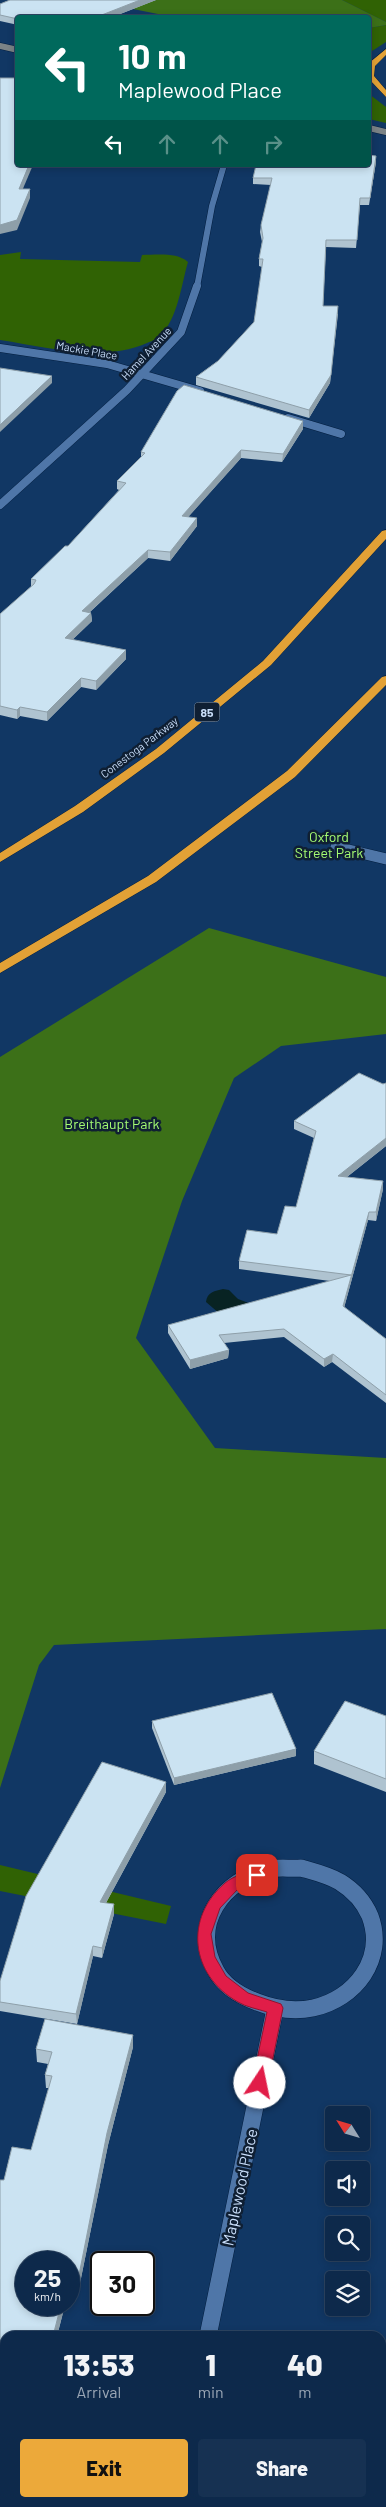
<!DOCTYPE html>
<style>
body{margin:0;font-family:Barlow,sans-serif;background:#163152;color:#f1f3f6;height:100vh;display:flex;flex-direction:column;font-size:19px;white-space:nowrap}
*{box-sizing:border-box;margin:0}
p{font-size:16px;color:#9aa6b5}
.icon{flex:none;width:28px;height:28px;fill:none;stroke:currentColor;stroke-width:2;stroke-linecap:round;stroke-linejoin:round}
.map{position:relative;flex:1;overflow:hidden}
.panel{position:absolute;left:0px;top:2331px;width:386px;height:176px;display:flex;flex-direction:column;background:#0d294b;border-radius:15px 15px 0 0;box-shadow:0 2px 8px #0003,0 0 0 1px #2d4563}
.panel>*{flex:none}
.hud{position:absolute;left:15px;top:15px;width:356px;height:152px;border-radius:5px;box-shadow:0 2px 8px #0003,0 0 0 1px #2d4563;background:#00695c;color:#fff;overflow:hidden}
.needle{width:32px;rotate:307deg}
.tools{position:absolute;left:325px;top:2106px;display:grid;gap:10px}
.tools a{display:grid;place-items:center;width:45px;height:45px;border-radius:5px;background:#0d294b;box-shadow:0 2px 8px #0003,0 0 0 1px #2d4563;font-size:25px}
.speed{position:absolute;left:15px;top:2251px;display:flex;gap:10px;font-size:25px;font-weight:700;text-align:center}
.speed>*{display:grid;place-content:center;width:65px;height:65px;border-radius:50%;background:#0d294b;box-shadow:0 2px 8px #0003,0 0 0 1px #2d4563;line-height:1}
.speed small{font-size:12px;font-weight:400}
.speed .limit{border:2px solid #111;border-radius:8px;background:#fff;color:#111}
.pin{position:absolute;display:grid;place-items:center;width:42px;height:42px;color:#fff;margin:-21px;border-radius:10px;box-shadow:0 2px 8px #0006}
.me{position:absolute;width:55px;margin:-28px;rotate:11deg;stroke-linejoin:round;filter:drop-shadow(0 0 4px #0008)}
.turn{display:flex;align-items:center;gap:18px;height:105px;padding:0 20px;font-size:22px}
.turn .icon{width:65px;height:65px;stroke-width:2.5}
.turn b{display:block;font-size:35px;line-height:42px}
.lanes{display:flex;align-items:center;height:48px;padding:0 20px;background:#0003;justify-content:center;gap:25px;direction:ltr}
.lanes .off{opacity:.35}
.eta{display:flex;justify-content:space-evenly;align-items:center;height:85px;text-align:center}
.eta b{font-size:30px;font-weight:800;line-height:35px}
.cta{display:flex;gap:10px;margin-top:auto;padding:10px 20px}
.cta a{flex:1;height:58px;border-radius:5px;background:#eca93a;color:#111;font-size:20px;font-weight:800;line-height:58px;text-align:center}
.cta a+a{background:#163152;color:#f1f3f6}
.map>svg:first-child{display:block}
.green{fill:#306204}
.forest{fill:#3c7018}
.water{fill:#082323}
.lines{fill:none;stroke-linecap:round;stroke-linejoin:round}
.street-far3-casing{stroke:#031e3f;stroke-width:7}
.street-far2-casing{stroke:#031e3f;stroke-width:9}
.street-far1-casing{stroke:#031e3f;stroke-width:12}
.street-casing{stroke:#031e3f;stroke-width:18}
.secondary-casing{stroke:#031e3f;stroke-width:7}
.highway-casing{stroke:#031e3f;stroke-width:1}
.street-far3{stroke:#4f76a8;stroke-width:6}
.street-far2{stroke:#4f76a8;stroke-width:8}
.street-far1{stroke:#4f76a8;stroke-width:11}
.street{stroke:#4f76a8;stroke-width:17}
.secondary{stroke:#7b8386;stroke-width:6}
.highway{fill:#e2a136;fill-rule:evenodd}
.wall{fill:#afc3d0}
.shaded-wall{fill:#8e9fa9}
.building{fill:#cbe3f2;stroke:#8e9fa9}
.route{fill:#e11d48;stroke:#92132f}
.labels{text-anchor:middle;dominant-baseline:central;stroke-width:5;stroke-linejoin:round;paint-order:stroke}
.far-street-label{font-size:11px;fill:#c9defa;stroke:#0f1f33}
.shield{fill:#0f1f33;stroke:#91a5be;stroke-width:1}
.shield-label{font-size:12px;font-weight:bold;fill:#c9defa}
.park-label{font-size:14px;fill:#a5fd73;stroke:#0f1f33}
.near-street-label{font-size:16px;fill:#c9defa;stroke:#0f1f33}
</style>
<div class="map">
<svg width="386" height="2507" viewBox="0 0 386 2507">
<rect width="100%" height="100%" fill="#113764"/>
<g class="green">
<polygon points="342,0 386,0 386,22"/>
<polygon points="386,25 386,42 369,53 369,28"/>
<polygon points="369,94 386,107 386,123 369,119"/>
<path d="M 21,252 L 20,259 L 140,262 L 142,255 C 156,255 177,252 188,262 C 181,286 178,318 160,336 C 157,340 151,341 147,343 C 102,363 47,347 0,340 L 0,255 Z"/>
<polygon points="0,1865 171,1906 166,1924 0,1891"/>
</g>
<g class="forest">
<polygon points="156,0 342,0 386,22 386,25 369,28 369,18 178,18 128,8"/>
<polygon points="209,928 386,977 386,1034 281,1046 234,1078 182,1201 136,1338 215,1448 386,1458 386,1629 54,1645 39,1665 0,1788 0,1057"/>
</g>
<path class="water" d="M 223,1289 L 229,1290 L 238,1299 L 254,1305 L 220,1314 L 206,1302 C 207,1292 215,1291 223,1289 Z"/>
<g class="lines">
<defs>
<polyline id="street-far3" points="197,287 212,206 224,165"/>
<g id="street-far2">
<polyline points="0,348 107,364 200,391"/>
<polyline points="288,418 341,434"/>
<polyline points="0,505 127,390 181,332 197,286"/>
</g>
<polyline id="street-far1" points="336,847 386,859"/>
<g id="street">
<path d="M 301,1868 C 315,1872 328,1875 340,1882 C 353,1890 364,1902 370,1916 C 386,1959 355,1999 313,2008 C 294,2012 275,2009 257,2002 C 241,1996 224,1986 216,1971 C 190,1924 222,1879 271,1869 C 280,1867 291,1869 301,1868 Z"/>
<polyline points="208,2336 275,2009"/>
<polyline points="170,2507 171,2502"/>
</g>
<g id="secondary">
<polyline points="0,46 18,50"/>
<polyline points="369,128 386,132"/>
</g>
<g id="highway">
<polygon points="386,49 386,55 375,66 374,76 386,90 386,97 369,79 369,63"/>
<polygon points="386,530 386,539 271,665 164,753 83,812 0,862 0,853 75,806 156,749 263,661 382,531"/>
<polygon points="386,676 386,685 295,777 156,882 0,973 0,963 148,876 287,771 382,677"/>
</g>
</defs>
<use href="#street-far3" class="street-far3-casing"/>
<use href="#street-far2" class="street-far2-casing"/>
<use href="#street-far1" class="street-far1-casing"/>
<use href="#street" class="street-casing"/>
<use href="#secondary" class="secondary-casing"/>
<use href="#highway" class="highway-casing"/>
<use href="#street-far3" class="street-far3"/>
<use href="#street-far2" class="street-far2"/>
<use href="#street-far1" class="street-far1"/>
<use href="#street" class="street"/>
<use href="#secondary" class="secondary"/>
<use href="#highway" class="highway"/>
</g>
<g class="wall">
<polygon points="10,0 156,0 110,18 18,18 18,25 0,21 0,4"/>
<polygon points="376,156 376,162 369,205 360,205 356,248 326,247 323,306 338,314 330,383 309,418 196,385 196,377 218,361 254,322 262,267 259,266 259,259 262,242 260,232 261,225 271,185 253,184 253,178"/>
<polygon points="303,421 303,429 282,462 241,458 188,517 197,526 170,561 148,558 90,612 91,613 92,621 72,640 126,650 126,659 96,690 81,687 47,721 20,716 17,719 0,715 0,614 31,587 31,579 68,546 119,490 117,489 117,481 141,457 141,452"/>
<polygon points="386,1083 386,1146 347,1177 383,1181 383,1189 376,1221 368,1220 344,1308 386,1339 386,1403 332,1362 324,1367 284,1337 224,1343 229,1350 228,1358 190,1369 168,1333 168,1325 330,1281 239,1269 239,1261 277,1234 296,1207 314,1138 294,1129 294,1121 383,1084"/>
<polygon points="386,1716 386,1792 314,1764 314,1751"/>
<polygon points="152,1721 296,1756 174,1785 152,1728"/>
<polygon points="166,1782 166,1792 106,1903 114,1914 102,1958 93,1956 77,2024 0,2011 0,1981"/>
<polygon points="45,2019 133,2035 133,2047 108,2145 78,2293 69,2291 69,2262 26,2262 26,2305 65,2305 57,2336 5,2336 5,2502 9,2502 8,2507 0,2507 0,2180 4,2180 12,2147 31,2150 49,2088 46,2088 45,2075 48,2064 37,2062 36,2049"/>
</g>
<g class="shaded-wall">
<polygon points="140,0 156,0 110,18 94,18"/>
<polygon points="376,156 376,162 369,205"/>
<polygon points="29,165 33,165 19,198 19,189"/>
<polygon points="30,189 30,198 17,230 0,234 0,225"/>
<polygon points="338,306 330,383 309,418 309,410"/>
<polygon points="52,376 52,383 0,432 0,425"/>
<polygon points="303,421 303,429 282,462 283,454"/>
<polygon points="241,450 241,458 182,524 182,516"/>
<polygon points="197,518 197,526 170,561 170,552"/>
<polygon points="148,550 148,558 82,619 82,611"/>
<polygon points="91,613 92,621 65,647 65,638"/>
<polygon points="126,650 126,659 96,690 96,681"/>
<polygon points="81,678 81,687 47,721 47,712"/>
<polygon points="20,707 20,716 17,719 17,710"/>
<polygon points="386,1138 386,1146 338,1184 338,1176"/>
<polygon points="383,1181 383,1189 376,1221 376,1212"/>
<polygon points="369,1212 368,1220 342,1315 343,1306"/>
<polygon points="229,1350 228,1358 190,1369 190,1360"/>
<polygon points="333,1354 332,1362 324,1367 324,1359"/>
<polygon points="296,1749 296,1756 174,1785 174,1778"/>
<polygon points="166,1782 166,1792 101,1912 100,1902"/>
<polygon points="114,1904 114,1914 102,1958 102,1948"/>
<polygon points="93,1946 93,1956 77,2024 76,2014"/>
<polygon points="133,2035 133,2047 108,2145 78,2293 78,2280 107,2133"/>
<polygon points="61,2305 65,2305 57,2336 53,2336"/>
<polygon points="5,2502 9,2502 8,2507 4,2507"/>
</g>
<g class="building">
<polygon points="10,0 140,0 94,18 18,18 18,19 0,15 0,4"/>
<polygon points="0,78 18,78 18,165 29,165 19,189 30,189 17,220 0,225"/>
<polygon points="369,155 376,156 370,198 360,198 357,240 326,240 323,306 338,306 331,375 309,410 196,377 218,361 254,322 263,259 259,259 263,238 261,225 272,178 253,178 256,165 369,165"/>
<polygon points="0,368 52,376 0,425"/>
<polygon points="184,385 303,421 283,454 241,450 182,516 197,518 170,552 148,550 82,611 91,613 65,638 126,650 96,681 81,678 47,712 20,707 17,710 0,706 0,614 34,584 36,580 31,579 65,546 68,546 126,483 117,481 145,453 141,452 177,391"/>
<polygon points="359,1073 383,1084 386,1083 386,1138 338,1176 383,1181 376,1212 369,1212 343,1306 386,1339 386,1395 333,1354 324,1359 284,1329 219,1335 229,1350 190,1360 168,1325 351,1275 239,1261 247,1230 277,1234 285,1206 296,1207 316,1131 294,1121"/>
<polygon points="272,1693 296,1749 174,1778 152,1721"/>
<polygon points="345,1701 386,1716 386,1779 314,1751"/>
<polygon points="102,1762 166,1782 100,1902 114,1904 102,1948 93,1946 76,2014 0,2002 0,1981 26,1896"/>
<polygon points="45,2019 133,2035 107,2133 78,2280 69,2279 69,2262 26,2262 26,2305 61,2305 53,2336 5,2336 5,2502 4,2507 0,2507 0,2180 4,2180 12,2147 31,2150 52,2076 45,2075 52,2052 36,2049"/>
<polygon points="386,2362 386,2507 353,2507 354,2502 381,2502 381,2382"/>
</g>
<path class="route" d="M 257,1869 L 262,1871 L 264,1875 L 262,1879 L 237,1890 L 220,1908 L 211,1934 L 215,1957 L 226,1976 L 248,1993 L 281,2004 L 283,2008 L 268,2083 L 266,2088 L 260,2090 L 255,2088 L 252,2083 L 267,2012 C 258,2009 246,2007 238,2002 C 190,1975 184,1918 225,1883 C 233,1876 248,1872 257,1869 Z"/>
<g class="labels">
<g class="far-street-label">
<text transform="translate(87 350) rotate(10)">Mackie Place</text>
<text transform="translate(146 353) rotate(-47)">Hamel Avenue</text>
<text transform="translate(139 747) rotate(-37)">Conestoga Parkway</text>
</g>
<rect class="shield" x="194.5" y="702.5" width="25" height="19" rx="4"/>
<g class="shield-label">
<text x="207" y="712">85</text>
</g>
<g class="park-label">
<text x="329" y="836">Oxford<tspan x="329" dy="16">Street Park</tspan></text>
<text x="112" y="1123">Breithaupt Park</text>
</g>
<g class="near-street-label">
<text transform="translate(239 2187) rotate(-78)">Maplewood Place</text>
</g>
</g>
</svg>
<div class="tools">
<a><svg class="needle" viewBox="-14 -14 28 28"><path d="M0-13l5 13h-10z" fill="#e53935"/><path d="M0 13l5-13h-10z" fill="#9aa6b5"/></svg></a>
<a><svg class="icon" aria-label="sound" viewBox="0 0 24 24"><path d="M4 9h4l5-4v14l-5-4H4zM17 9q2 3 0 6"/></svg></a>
<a><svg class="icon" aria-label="search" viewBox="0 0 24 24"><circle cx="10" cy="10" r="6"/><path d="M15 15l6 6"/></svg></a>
<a><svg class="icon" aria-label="layers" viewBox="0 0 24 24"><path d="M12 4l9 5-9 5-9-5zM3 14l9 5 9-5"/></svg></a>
</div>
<div class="speed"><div>25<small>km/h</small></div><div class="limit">30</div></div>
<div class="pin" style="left:257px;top:1875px;background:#d93025"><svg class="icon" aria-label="arrive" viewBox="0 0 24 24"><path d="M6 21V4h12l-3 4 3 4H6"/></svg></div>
<svg class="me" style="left:260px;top:2083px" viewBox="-20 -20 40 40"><circle r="19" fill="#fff"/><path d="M0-13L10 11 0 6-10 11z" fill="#e11d48"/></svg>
<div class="hud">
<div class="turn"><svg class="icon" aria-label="left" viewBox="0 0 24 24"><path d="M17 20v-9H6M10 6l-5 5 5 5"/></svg><div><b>10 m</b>Maplewood Place</div></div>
<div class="lanes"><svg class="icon" aria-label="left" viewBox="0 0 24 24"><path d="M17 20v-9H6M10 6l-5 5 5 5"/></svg><svg class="icon off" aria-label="ahead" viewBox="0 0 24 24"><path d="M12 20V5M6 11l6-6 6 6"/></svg><svg class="icon off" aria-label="ahead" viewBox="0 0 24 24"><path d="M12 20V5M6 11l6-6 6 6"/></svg><svg class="icon off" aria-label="right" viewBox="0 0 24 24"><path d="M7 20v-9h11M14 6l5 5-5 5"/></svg></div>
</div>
<section class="panel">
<div class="eta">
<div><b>13:53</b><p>Arrival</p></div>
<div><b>1</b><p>min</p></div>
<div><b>40</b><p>m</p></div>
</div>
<div class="cta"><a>Exit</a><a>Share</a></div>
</section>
</div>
